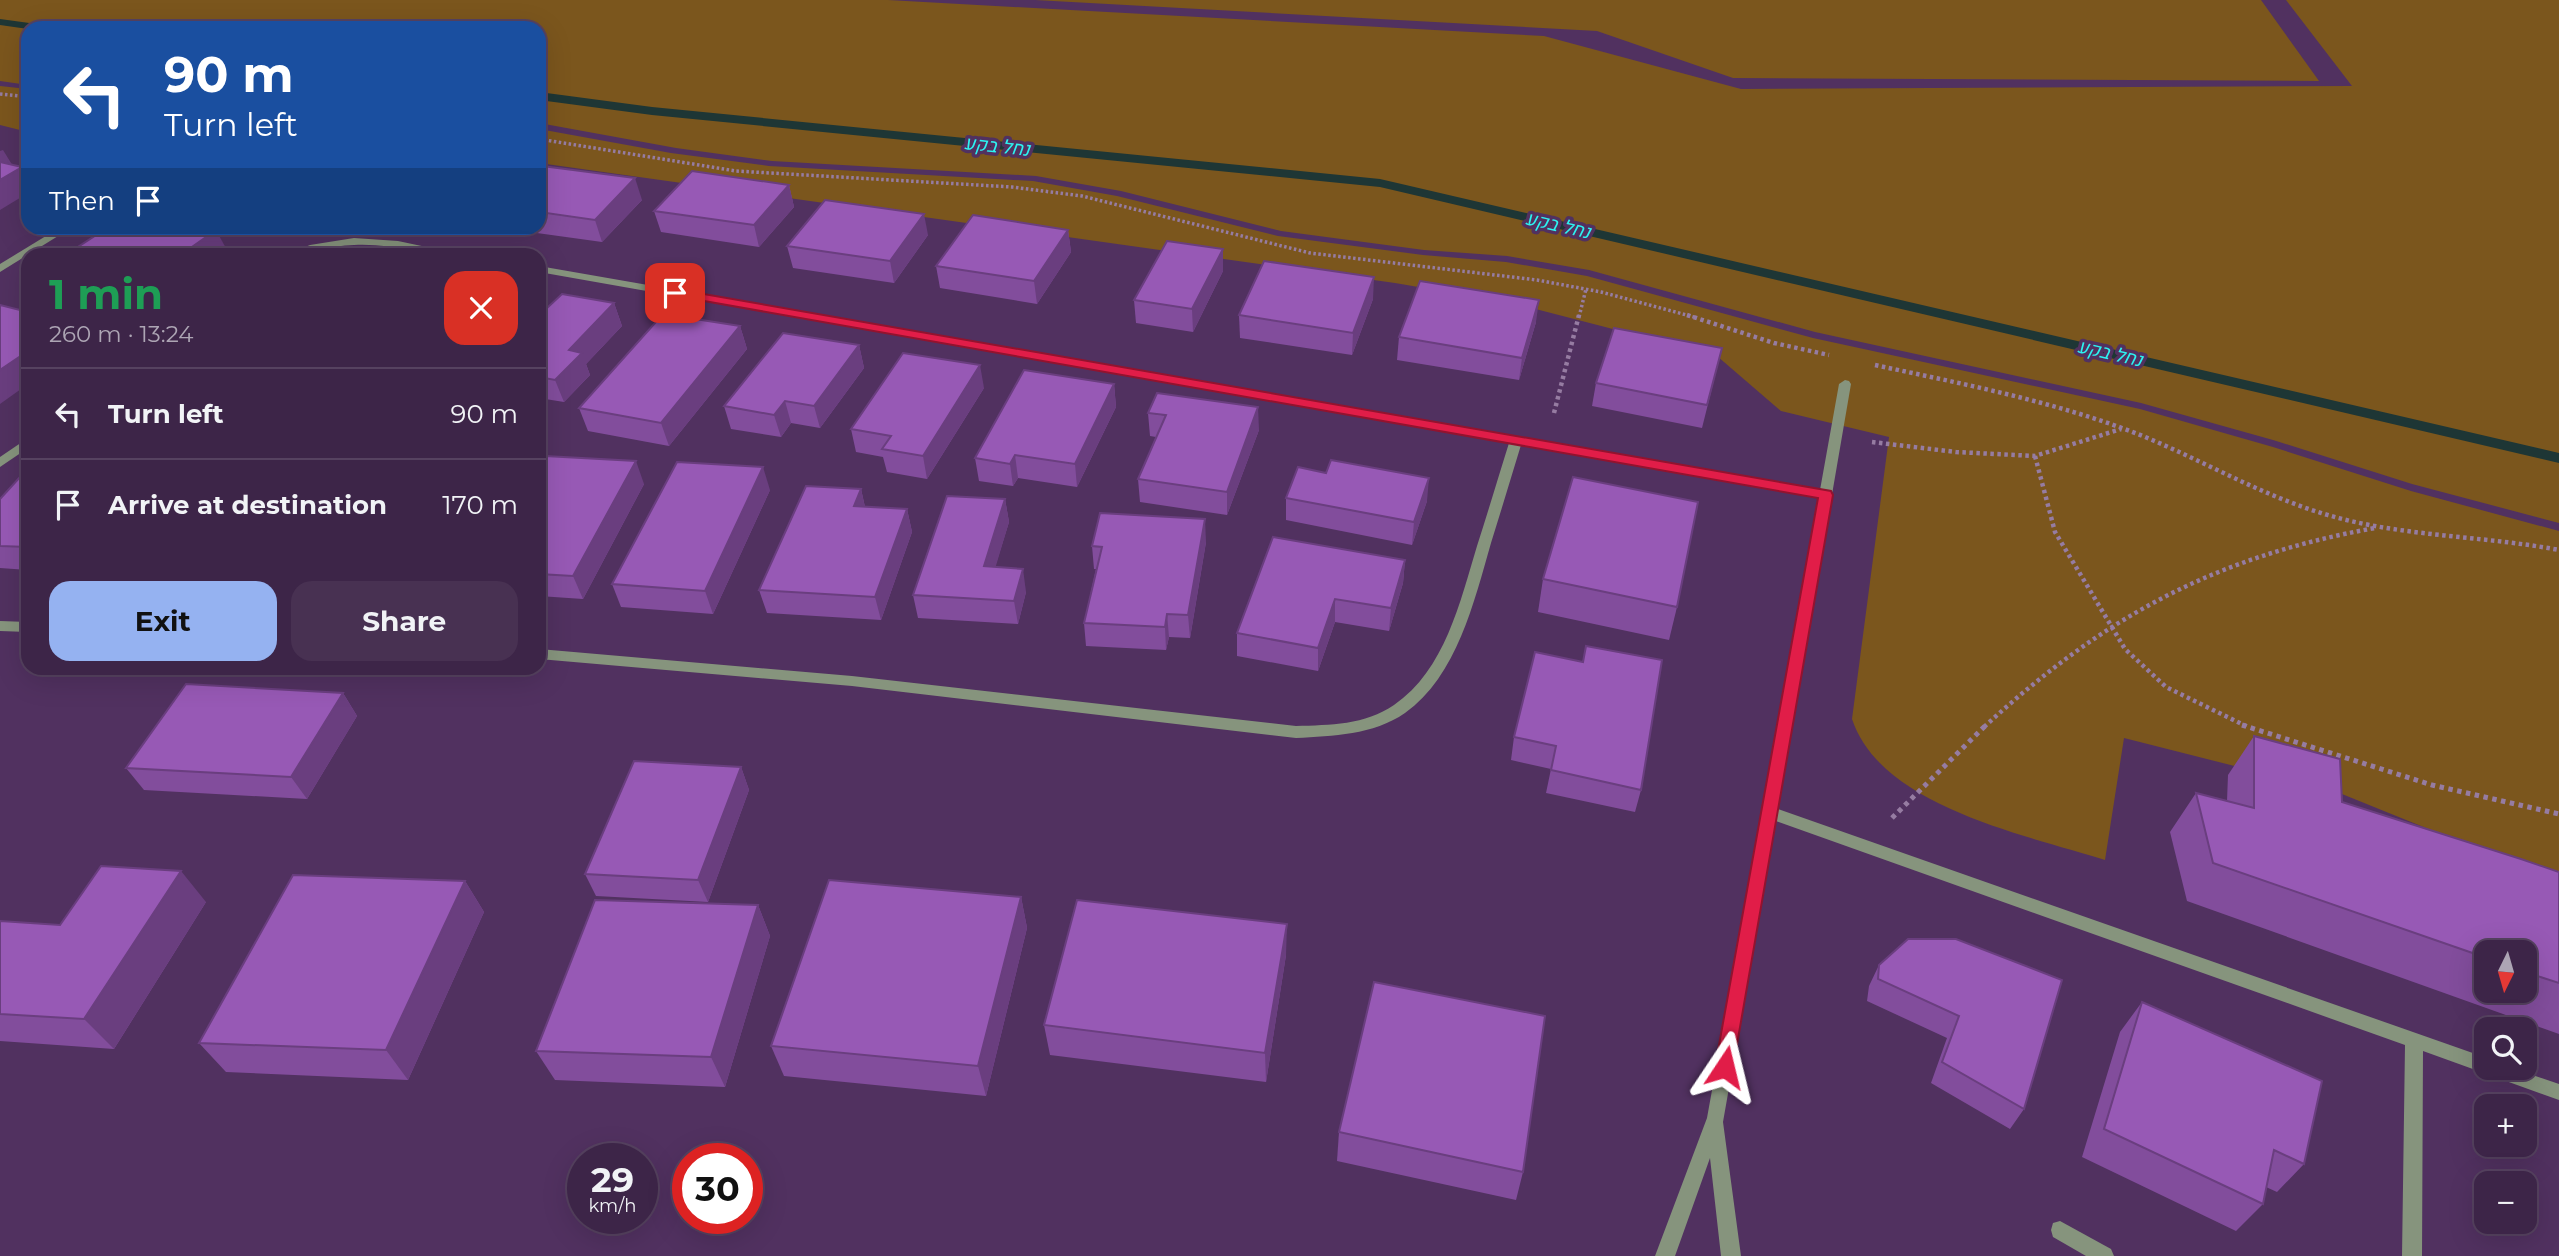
<!DOCTYPE html>
<meta charset="utf-8">
<style>
body{margin:0;font-family:Montserrat,Heebo,sans-serif;background:#483152;color:#f1f3f6;height:100vh;display:flex;flex-direction:column;font-size:26px;white-space:nowrap}
*{box-sizing:border-box;margin:0}
p{font-size:23px;color:#ada5b4}
.icon{flex:none;width:38px;height:38px;fill:none;stroke:currentColor;stroke-width:2;stroke-linecap:round;stroke-linejoin:round}
.map{position:relative;flex:1;overflow:hidden}
.sheet{position:absolute;left:21px;top:248px;width:525px;height:427px;display:flex;flex-direction:column;background:#3d2548;border-radius:21px;box-shadow:0 7px 28px #0002,0 0 0 2px #564260}
.sheet>*{flex:none}
.banner{position:absolute;left:21px;top:21px;width:525px;height:214px;border-radius:21px;box-shadow:0 7px 28px #0002,0 0 0 2px #564260;background:#1a4fa0;color:#fff;overflow:hidden}
.needle{width:46px;rotate:185deg}
.tools{position:absolute;left:2474px;top:940px;display:grid;gap:14px}
.tools a{display:grid;place-items:center;width:63px;height:63px;border-radius:14px;background:#3d2548;box-shadow:0 7px 28px #0002,0 0 0 2px #564260;font-size:35px}
.speed{position:absolute;left:567px;top:1143px;display:flex;gap:14px;font-size:35px;font-weight:700;text-align:center}
.speed>*{display:grid;place-content:center;width:91px;height:91px;border-radius:50%;background:#3d2548;box-shadow:0 7px 28px #0002,0 0 0 2px #564260;line-height:1}
.speed small{font-size:18px;font-weight:400}
.speed .limit{border:10px solid #d22;background:#fff;color:#111}
.pin{position:absolute;display:grid;place-items:center;width:60px;height:60px;color:#fff;margin:-30px;border-radius:14px;box-shadow:0 4px 10px #0006}
.me{position:absolute;width:77px;margin:-38px;rotate:10deg;stroke-linejoin:round;filter:drop-shadow(0 0 5px #0008)}
.turn{display:flex;align-items:center;gap:24px;height:147px;padding:0 28px;font-size:32px}
.turn .icon{width:91px;height:91px;stroke-width:2.5}
.turn b{display:block;font-size:49px;line-height:60px}
.then{display:flex;align-items:center;height:66px;padding:0 28px;background:#0003;gap:14px;font-size:26px}
.round{display:grid;place-items:center;flex:none;width:74px;height:74px;border-radius:21px;background:#483152}
.overview{display:flex;align-items:center;justify-content:space-between;height:119px;padding:0 28px}
h1{font-size:42px;font-weight:700;line-height:52px;color:#1e9e55}
.primary-button{display:flex;gap:14px;margin-top:auto;padding:14px 28px}
.primary-button a{flex:1;height:80px;border-radius:21px;background:#95b2f1;color:#111;font-size:28px;font-weight:700;line-height:80px;text-align:center}
.primary-button a+a{background:#483152;color:#f1f3f6}
ul{padding:0;list-style:none}
li{display:flex;align-items:center;gap:21px;height:91px;padding:0 28px;border-top:2px solid #564260}
li div{flex:1}
li b{display:block;font-size:26px}
li em{font-style:normal}
.map>svg:first-child{display:block}
.green{fill:#7b561d}
.lines{fill:none;stroke-linecap:round;stroke-linejoin:round}
.stream{fill:#1e3635;fill-rule:evenodd}
.path-far2{stroke:#967ca2;stroke-width:3.5;stroke-dasharray:2.5 2.5;stroke-linecap:butt}
.path-far1{stroke:#967ca2;stroke-width:4.5;stroke-dasharray:3.5 3.5;stroke-linecap:butt}
.path{stroke:#967ca2;stroke-width:5;stroke-dasharray:4.5 4.5;stroke-linecap:butt}
.street{fill:#86947d;fill-rule:evenodd}
.wall{fill:#824d9c;fill-rule:evenodd}
.shaded-wall{fill:#6a3e7f}
.building{fill:#9759b5;stroke:#6a3e7f;stroke-width:2}
.route{fill:#e11d48;stroke:#92132f;stroke-width:2}
.labels{text-anchor:middle;dominant-baseline:central;stroke-width:7;stroke-linejoin:round;paint-order:stroke}
.far-water-label{font-size:19px;font-style:italic;fill:#2df3f1;stroke:#513160}
</style>
<div class="map">
<svg width="2559" height="1256" viewBox="0 0 2559 1256">
<rect width="100%" height="100%" fill="#513160"/>
<g class="green">
<polygon points="0,0 888,0 1544,36 1741,89 2352,86 2286,0 2559,0 2559,523 2412,484 2273,440 2141,403 1815,332 1589,270 1507,256 1424,250 1281,231 1121,191 1036,176 772,161 676,148 539,123 539,28 28,28 28,85 0,81"/>
<polygon points="1035,0 2261,0 2319,81 1733,78 1597,31"/>
<polygon points="0,86 28,89 28,132 0,125"/>
<path d="M 539,129 L 671,153 L 769,166 L 1033,181 L 1117,196 L 1278,236 L 1423,255 L 1506,262 L 1587,276 L 1813,338 L 2140,409 L 2273,447 L 2411,491 L 2559,531 L 2559,882 L 2337,792 L 2124,738 L 2105,860 C 2027,835 1881,807 1852,719 L 1889,437 L 1781,411 L 1717,356 L 1512,303 L 1395,283 L 539,163 Z"/>
</g>
<g class="lines">
<g class="stream">
<polygon points="0,19 44,25 50,28 28,29 0,25"/>
<polygon points="539,92 652,107 1380,179 2559,453 2559,463 1380,187 652,115 539,100"/>
</g>
<g class="path-far2">
<polyline points="0,94 28,97"/>
<polyline points="539,139 736,171 1012,187 1082,196 1310,253 1537,280 1601,292 1694,317"/>
<polyline points="1579,317 1586,289"/>
</g>
<g class="path-far1">
<polyline points="1687,315 1774,343 1829,355"/>
<path d="M 1875,365 C 1958,383 2042,399 2122,428 C 2188,452 2251,491 2318,512 C 2395,537 2480,535 2559,550"/>
<polyline points="1554,413 1579,315"/>
<polyline points="1872,442 1956,452 2035,456 2121,429"/>
<polyline points="2035,456 2055,532 2125,649 2166,687 2248,727"/>
<path d="M 1984,727 C 2104,617 2214,557 2375,528"/>
</g>
<g class="path">
<polyline points="2242,725 2432,785 2559,814"/>
<polyline points="1892,818 1986,725"/>
</g>
<g class="street">
<polygon points="59,228 71,228 0,272 0,264"/>
<path d="M 354,238 L 398,241 L 469,256 C 430,256 393,243 354,245 C 329,245 307,256 283,256 L 310,245 Z"/>
<path d="M 539,266 L 1820,490 L 1839,384 L 1845,380 L 1849,381 L 1851,384 L 1778,809 L 2487,1058 L 2487,1068 L 2512,1068 L 2559,1084 L 2559,1100 L 2423,1051 L 2422,1256 L 2402,1256 L 2405,1045 L 1776,821 L 1723,1122 L 1741,1256 L 1721,1256 L 1710,1158 L 1675,1256 L 1655,1256 L 1707,1118 L 1819,498 L 1521,445 C 1511,478 1501,511 1491,543 C 1474,602 1457,676 1405,713 C 1373,735 1333,736 1296,738 L 852,686 L 539,659 L 539,649 L 852,676 L 1296,726 C 1330,725 1365,725 1394,705 C 1445,670 1460,602 1477,546 C 1488,512 1498,478 1509,443 L 539,272 Z"/>
<polygon points="28,438 28,448 0,467 0,457"/>
<polygon points="0,621 28,622 28,632 0,631"/>
<polygon points="2060,1221 2111,1249 2114,1256 2086,1256 2053,1237 2051,1230 2053,1223"/>
</g>
</g>
<g class="wall">
<polygon points="539,169 642,200 602,242 508,229 507,228 539,228"/>
<polygon points="789,185 794,207 759,247 661,232 654,211"/>
<polygon points="1068,230 1071,252 1037,304 940,288 936,266"/>
<polygon points="928,235 894,283 793,268 787,246"/>
<polygon points="1223,249 1223,271 1193,332 1136,323 1134,300"/>
<polygon points="1373,299 1352,355 1240,338 1239,315"/>
<polygon points="614,303 622,326 586,364 590,375 564,402 539,398 539,308 546,309"/>
<polygon points="1536,322 1519,380 1397,360 1399,337"/>
<polygon points="740,326 747,349 669,446 588,431 579,408"/>
<polygon points="859,345 864,368 820,428 791,423 781,437 731,429 724,406"/>
<polygon points="1722,348 1702,428 1592,406 1596,383"/>
<polygon points="1114,384 1116,407 1077,487 1018,478 1013,486 979,481 975,458"/>
<polygon points="984,388 927,479 887,472 883,457 856,452 851,429"/>
<polygon points="1148,413 1259,430 1227,515 1140,502 1138,479 1156,437 1150,436"/>
<polygon points="539,466 644,484 583,599 539,596"/>
<polygon points="28,477 28,570 0,568 0,499"/>
<polygon points="861,489 865,507 907,509 912,532 881,620 767,613 759,590"/>
<polygon points="770,490 713,614 621,607 612,584"/>
<polygon points="1286,498 1427,501 1412,545 1286,520"/>
<polygon points="1005,499 1009,522 995,567 1026,592 1018,624 918,618 913,595"/>
<polygon points="1206,542 1190,638 1169,637 1166,650 1086,646 1084,623 1096,569 1094,569 1092,546"/>
<polygon points="1405,560 1403,583 1389,631 1335,622 1318,671 1237,656 1237,633"/>
<polygon points="1543,579 1677,607 1669,640 1538,612"/>
<polygon points="1583,662 1641,790 1635,812 1546,793 1551,769 1511,760 1514,737"/>
<polygon points="343,693 357,716 307,799 144,790 126,768"/>
<path d="M 2254,736 L 2342,802 L 2559,872 L 2559,1034 L 2187,901 L 2170,832 L 2196,793 L 2227,801 L 2228,775 ZM 2487,952 L 2525,952 L 2525,990 L 2487,990 Z"/>
<polygon points="741,767 749,790 708,902 596,896 585,874"/>
<polygon points="465,881 484,912 408,1080 226,1072 199,1043"/>
<polygon points="1021,897 1027,928 986,1096 784,1076 771,1046"/>
<polygon points="206,902 114,1049 0,1041 0,921 60,925"/>
<polygon points="758,905 770,936 725,1087 555,1080 536,1051"/>
<polygon points="1908,939 2024,1109 2010,1129 1931,1083 1947,1038 1867,1001 1869,986 1879,965"/>
<polygon points="1286,955 1266,1082 1050,1055 1044,1025"/>
<polygon points="2142,1002 2304,1164 2277,1192 2266,1187 2263,1204 2236,1231 2082,1157 2120,1032"/>
<polygon points="1339,1132 1523,1172 1516,1200 1337,1161"/>
</g>
<g class="shaded-wall">
<polygon points="3,150 16,171 22,167 28,177 28,193 0,210 0,151"/>
<polygon points="635,178 642,200 602,242 595,220"/>
<polygon points="789,185 794,207 759,247 754,225"/>
<polygon points="924,214 928,235 894,283 890,261"/>
<polygon points="216,230 228,252 223,256 179,256"/>
<polygon points="1068,230 1071,252 1037,304 1034,281"/>
<polygon points="1223,249 1223,271 1193,332 1192,309"/>
<polygon points="1374,277 1373,299 1352,355 1353,333"/>
<polygon points="1539,300 1536,322 1519,380 1522,358"/>
<polygon points="614,303 622,326 586,364 590,375 564,402 555,380 569,350"/>
<polygon points="740,326 747,349 669,446 661,423"/>
<polygon points="859,345 864,368 820,428 814,406"/>
<polygon points="28,351 28,384 0,404 0,370"/>
<polygon points="980,365 984,388 927,479 923,456"/>
<polygon points="1114,384 1116,407 1077,487 1075,464"/>
<polygon points="785,401 791,423 781,437 774,415"/>
<polygon points="1258,407 1259,430 1227,515 1227,492"/>
<polygon points="1015,455 1018,478 1013,486 1010,464"/>
<polygon points="636,461 644,484 583,599 573,576"/>
<polygon points="763,467 770,490 713,614 705,591"/>
<polygon points="1429,478 1427,501 1412,545 1414,522"/>
<polygon points="861,489 866,512 854,506"/>
<polygon points="1005,499 1009,522 989,589 984,566"/>
<polygon points="907,509 912,532 881,620 875,597"/>
<polygon points="1205,519 1206,542 1190,638 1188,615"/>
<polygon points="1405,560 1403,583 1389,631 1391,608"/>
<polygon points="1023,569 1026,592 1018,624 1014,601"/>
<polygon points="1335,599 1335,622 1318,671 1318,648"/>
<polygon points="1167,614 1169,637 1166,650 1165,627"/>
<polygon points="343,693 357,716 307,799 291,777"/>
<polygon points="741,767 749,790 708,902 698,880"/>
<polygon points="181,871 206,902 114,1049 84,1019"/>
<polygon points="465,881 484,912 408,1080 386,1050"/>
<polygon points="1021,897 1027,928 986,1096 978,1066"/>
<polygon points="758,905 770,936 725,1087 711,1057"/>
<polygon points="1287,924 1286,955 1266,1082 1265,1053"/>
</g>
<g class="building">
<polygon points="0,162 22,167 0,180"/>
<polygon points="542,166 635,178 595,220 539,212 539,169"/>
<polygon points="692,171 789,185 754,225 654,211"/>
<polygon points="825,200 924,214 890,261 787,246"/>
<polygon points="973,215 1068,230 1034,281 936,266"/>
<polygon points="107,228 204,228 216,230 179,256 64,256"/>
<polygon points="1167,241 1223,249 1192,309 1134,300"/>
<polygon points="1264,261 1374,277 1353,333 1239,315"/>
<polygon points="1420,281 1539,300 1522,358 1399,337"/>
<polygon points="562,294 614,303 569,350 582,353 555,380 539,377 539,308 546,309"/>
<polygon points="0,305 28,312 28,351 0,370"/>
<polygon points="663,314 740,326 661,423 579,408"/>
<polygon points="1614,328 1722,348 1707,405 1596,383"/>
<polygon points="783,333 859,345 814,406 785,401 774,415 724,406"/>
<polygon points="903,353 980,365 923,456 882,449 891,436 851,429"/>
<polygon points="1024,370 1114,384 1075,464 1015,455 1010,464 975,458"/>
<polygon points="1157,393 1258,407 1227,492 1138,479 1166,415 1148,413"/>
<polygon points="545,456 636,461 573,576 539,574 539,466"/>
<polygon points="1331,460 1429,478 1414,522 1286,498 1298,467 1326,473"/>
<polygon points="677,462 763,467 705,591 612,584"/>
<polygon points="20,477 28,477 28,547 0,546 0,499"/>
<polygon points="1573,477 1698,502 1677,607 1543,579"/>
<polygon points="806,486 861,489 854,506 907,509 875,597 759,590"/>
<polygon points="947,496 1005,499 984,566 1023,569 1014,601 913,595"/>
<polygon points="1100,513 1205,519 1188,615 1167,614 1165,627 1084,623 1102,547 1092,546"/>
<polygon points="1273,537 1405,560 1391,608 1335,599 1318,648 1237,633"/>
<polygon points="1586,646 1662,660 1641,790 1551,770 1556,746 1514,737 1535,652 1583,662"/>
<polygon points="186,684 343,693 291,777 126,768"/>
<polygon points="2254,736 2340,759 2342,802 2521,859 2559,872 2559,983 2525,972 2525,952 2487,952 2487,958 2213,863 2196,793 2254,808"/>
<polygon points="634,761 741,767 698,880 585,874"/>
<polygon points="101,866 181,871 84,1019 0,1014 0,921 60,925"/>
<polygon points="293,875 465,881 386,1050 199,1043"/>
<polygon points="829,880 1021,897 978,1066 771,1046"/>
<polygon points="595,900 758,905 711,1057 536,1051"/>
<polygon points="1077,900 1287,924 1265,1053 1044,1025"/>
<polygon points="1908,939 1956,939 2062,980 2024,1109 1942,1062 1959,1016 1878,979 1879,965"/>
<polygon points="1374,982 1545,1016 1523,1172 1339,1132"/>
<polygon points="2142,1002 2322,1081 2304,1164 2274,1150 2263,1204 2104,1129"/>
</g>
<polygon class="route" points="675,289 1831,491 1833,495 1732,1073 1725,1076 1718,1073 1715,1067 1818,498 670,295 670,290"/>
<g class="labels">
<g class="far-water-label">
<text transform="translate(997 146) rotate(6)">נחל בקע</text>
<text transform="translate(1558 225) rotate(13)">נחל בקע</text>
<text transform="translate(2110 353) rotate(13)">נחל בקע</text>
</g>
</g>
</svg>
<div class="tools">
<a><svg class="needle" viewBox="-14 -14 28 28"><path d="M0-13l5 13h-10z" fill="#e53935"/><path d="M0 13l5-13h-10z" fill="#ada5b4"/></svg></a>
<a><svg class="icon" aria-label="search" viewBox="0 0 24 24"><circle cx="10" cy="10" r="6"/><path d="M15 15l6 6"/></svg></a>
<a>+</a>
<a>−</a>
</div>
<div class="speed"><div>29<small>km/h</small></div><div class="limit">30</div></div>
<div class="pin" style="left:675px;top:293px;background:#d93025"><svg class="icon" aria-label="arrive" viewBox="0 0 24 24"><path d="M6 21V4h12l-3 4 3 4H6"/></svg></div>
<svg class="me" style="left:1725px;top:1067px" viewBox="-20 -20 40 40"><path d="M0-17L14 15 0 8-14 15z" fill="#e11d48" stroke="#fff" stroke-width="4"/></svg>
<div class="banner">
<div class="turn"><svg class="icon" aria-label="left" viewBox="0 0 24 24"><path d="M17 20v-9H6M10 6l-5 5 5 5"/></svg><div><b>90 m</b>Turn left</div></div>
<div class="then">Then<svg class="icon" aria-label="arrive" viewBox="0 0 24 24"><path d="M6 21V4h12l-3 4 3 4H6"/></svg></div>
</div>
<section class="sheet">
<div class="overview"><div><h1>1 min</h1><p>260 m · 13:24</p></div><a class="round" style="background:#d93025;color:#fff"><svg class="icon" aria-label="close" viewBox="0 0 24 24"><path d="M6 6l12 12M18 6L6 18"/></svg></a></div>
<ul>
<li><svg class="icon" aria-label="left" viewBox="0 0 24 24"><path d="M17 20v-9H6M10 6l-5 5 5 5"/></svg><div><b>Turn left</b></div><em>90 m</em></li>
<li><svg class="icon" aria-label="arrive" viewBox="0 0 24 24"><path d="M6 21V4h12l-3 4 3 4H6"/></svg><div><b>Arrive at destination</b></div><em>170 m</em></li>
</ul>
<div class="primary-button"><a>Exit</a><a>Share</a></div>
</section>
</div>
